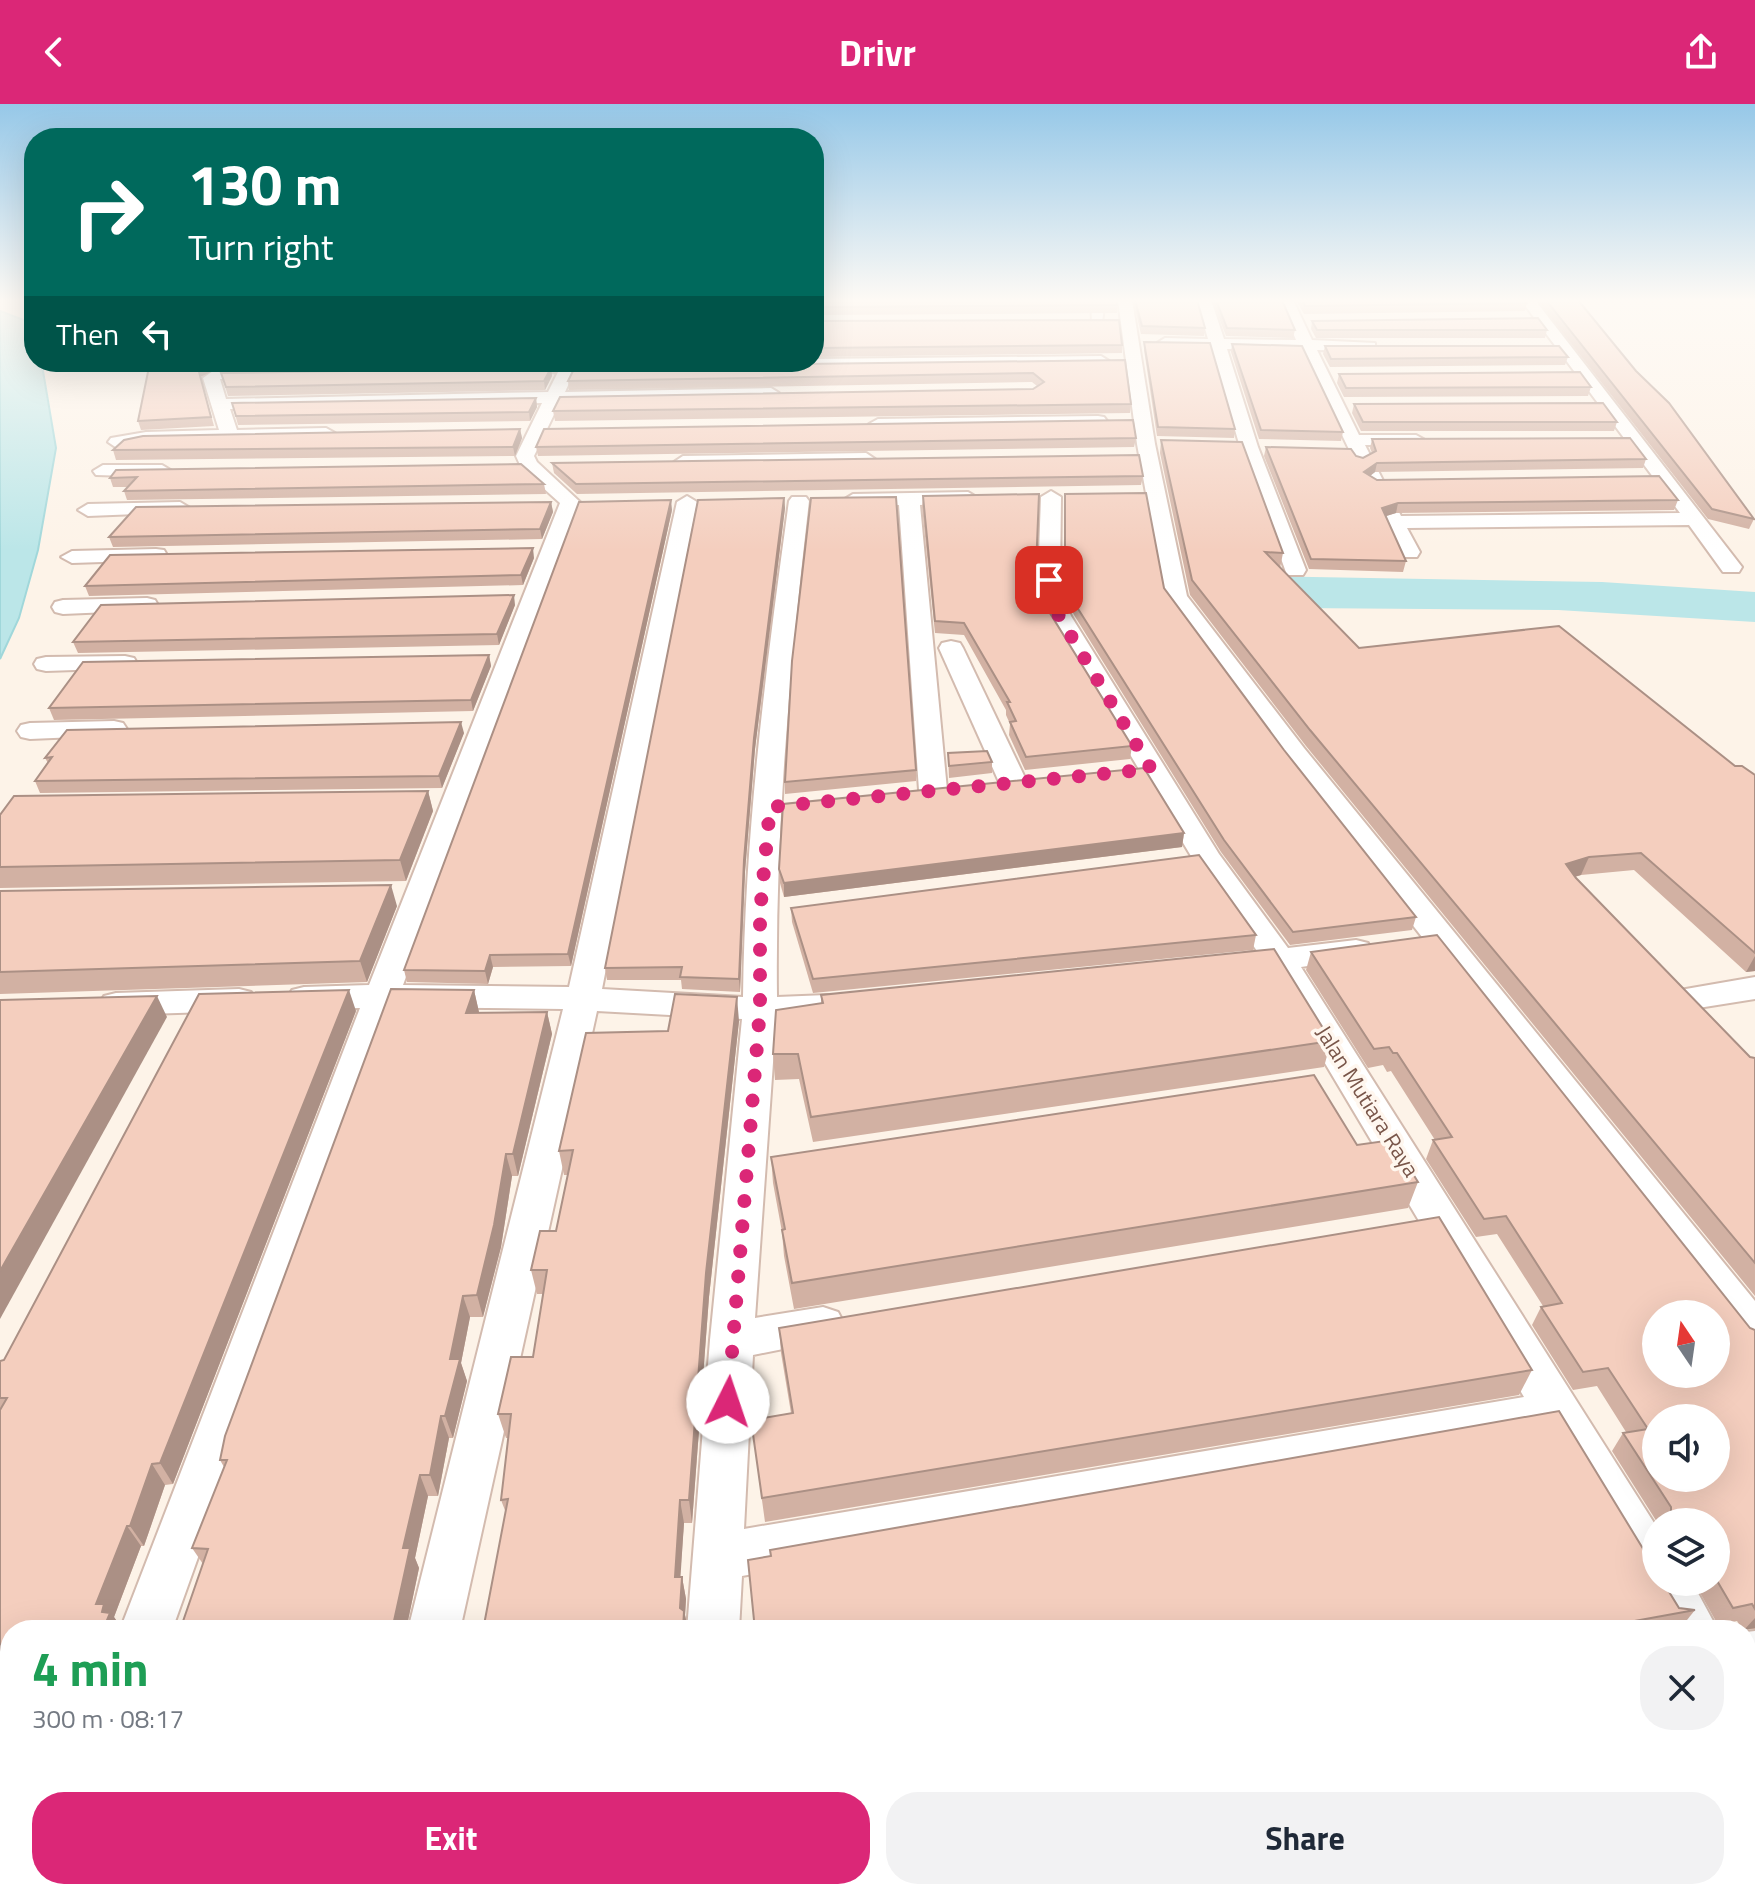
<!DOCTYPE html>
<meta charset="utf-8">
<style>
body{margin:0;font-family:"Titillium Web",sans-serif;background:#f2f2f3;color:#1f2937;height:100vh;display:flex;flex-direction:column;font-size:30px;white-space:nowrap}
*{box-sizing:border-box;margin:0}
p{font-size:26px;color:#747a83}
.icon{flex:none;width:44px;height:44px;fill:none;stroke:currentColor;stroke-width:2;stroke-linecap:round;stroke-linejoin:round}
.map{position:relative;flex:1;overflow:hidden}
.side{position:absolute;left:0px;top:1516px;width:1756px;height:280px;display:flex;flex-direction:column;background:#fff;border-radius:32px 32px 0 0;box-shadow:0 8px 32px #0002}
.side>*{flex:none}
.top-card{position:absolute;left:24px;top:24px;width:800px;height:244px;border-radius:32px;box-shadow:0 8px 32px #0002;background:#00695c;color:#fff;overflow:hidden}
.needle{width:52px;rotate:347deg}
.controls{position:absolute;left:1642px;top:1196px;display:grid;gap:16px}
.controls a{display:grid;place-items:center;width:88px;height:88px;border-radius:50%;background:#fff;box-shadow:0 8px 32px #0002;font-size:40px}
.pin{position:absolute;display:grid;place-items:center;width:68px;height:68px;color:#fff;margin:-34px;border-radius:16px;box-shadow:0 4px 12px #0006}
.me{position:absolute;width:88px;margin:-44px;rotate:4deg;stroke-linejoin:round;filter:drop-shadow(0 0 6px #0008)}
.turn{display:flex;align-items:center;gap:28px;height:168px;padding:0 32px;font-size:36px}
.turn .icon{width:104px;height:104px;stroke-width:2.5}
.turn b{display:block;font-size:56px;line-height:68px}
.then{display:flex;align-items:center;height:76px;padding:0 32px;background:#0003;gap:16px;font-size:30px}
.round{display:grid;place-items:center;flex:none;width:84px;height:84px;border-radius:32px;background:#f2f2f3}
.head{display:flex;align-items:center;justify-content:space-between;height:136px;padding:0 32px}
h1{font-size:48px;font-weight:700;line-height:60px;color:#1e9e55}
.action{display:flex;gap:16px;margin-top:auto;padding:16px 32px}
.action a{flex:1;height:92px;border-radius:32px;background:#db2777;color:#fff;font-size:32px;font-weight:700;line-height:92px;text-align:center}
.action a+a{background:#f2f2f3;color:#1f2937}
header{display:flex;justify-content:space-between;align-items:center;height:104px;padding:0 32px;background:#db2777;color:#fff;font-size:36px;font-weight:700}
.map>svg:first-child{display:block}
.water{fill:#bbe6e8;stroke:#a0d7da;stroke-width:2}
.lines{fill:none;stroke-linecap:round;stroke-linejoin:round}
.river{fill:#bbe6e8;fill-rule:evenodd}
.street-casing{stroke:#d3bbaf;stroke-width:4}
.street{fill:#fff;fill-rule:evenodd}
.wall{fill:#d2b1a3}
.shaded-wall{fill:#ab9085}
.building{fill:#f4cebe;stroke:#ab9085;stroke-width:2;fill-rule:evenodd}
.route{stroke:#db2777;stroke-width:14;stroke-dasharray:0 25.2}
.labels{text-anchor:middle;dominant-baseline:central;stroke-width:7;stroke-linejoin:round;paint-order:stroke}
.street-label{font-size:22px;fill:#79564a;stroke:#fff7ef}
</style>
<header><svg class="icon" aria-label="back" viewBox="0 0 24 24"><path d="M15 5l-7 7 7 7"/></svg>Drivr<svg class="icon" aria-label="share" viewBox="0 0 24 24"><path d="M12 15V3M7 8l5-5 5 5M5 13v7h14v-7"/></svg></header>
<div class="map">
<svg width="1755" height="1796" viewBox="0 0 1755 1796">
<rect width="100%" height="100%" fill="#fdf3e8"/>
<polygon class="water" points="0,207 34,220 34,258 40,258 43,267 56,344 38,446 19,514 0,555"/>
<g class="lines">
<polygon class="river" points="1253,472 1602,478 1755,488 1755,518 1558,506 1297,504 1236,497 1229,487 1236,477"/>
<defs>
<g id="street">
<polygon points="1091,196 1105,196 1102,219 1092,219"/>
<polygon points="1118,196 1132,196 1155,340 1187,492 1304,644 1755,1197 1755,1246 1740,1241 1284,656 1165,493 1137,340"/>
<polygon points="1197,196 1211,196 1224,235 1296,236 1279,196 1293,196 1312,236 1375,239 1375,245 1369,247 1317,246 1359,331 1416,331 1425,336 1416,341 1365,341 1401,412 1680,409 1521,196 1535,196 1742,463 1739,468 1723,468 1689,421 1407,424 1420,448 1417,453 1401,453 1301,246 1227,245 1258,343 1306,466 1303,471 1287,471 1240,343 1211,244 1165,244 1157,239 1165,234 1208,235"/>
<polygon points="1101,252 1109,257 1107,260 790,265 782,260 814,258 814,255"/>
<path d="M 553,259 L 560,263 L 568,259 L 576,264 L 565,288 L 771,284 L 779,289 L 771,294 L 560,298 L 534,352 L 537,358 L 580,398 L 403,881 L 569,883 L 677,398 L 687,392 L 697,398 L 602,885 L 743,893 C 745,727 766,562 789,397 L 792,393 L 806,393 L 809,397 C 790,562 775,727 777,893 L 827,891 L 839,894 L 844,902 L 839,910 L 776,916 L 755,1214 L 823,1203 L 838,1208 L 845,1221 L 838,1234 L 753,1251 L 744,1425 L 1524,1293 L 1270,867 L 1238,870 L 1226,867 L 1222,860 L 1226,853 L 1257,847 L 1191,752 L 1047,512 L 1039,489 L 1038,476 L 1041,393 L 1051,387 L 1061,393 L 1060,476 L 1061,489 L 1071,512 L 1219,750 L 1288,844 L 1356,836 L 1368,839 L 1372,846 L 1368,853 L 1301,863 L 1656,1422 L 1656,1478 L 1692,1478 L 1718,1526 L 1663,1526 L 1546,1329 L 742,1472 L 739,1526 L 687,1526 L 710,1236 L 742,915 L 597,907 L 460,1526 L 408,1526 L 563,905 L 395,903 L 172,1526 L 120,1526 L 360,904 L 304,905 L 292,902 L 287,894 L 292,886 L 304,883 L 369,881 L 560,399 L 522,365 L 516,352 L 542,299 L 230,305 L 237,326 L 326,324 L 335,329 L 326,334 L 146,338 L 117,344 L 108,338 L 111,334 L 146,328 L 219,326 L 203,274 L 216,265 ZM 558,268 L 548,288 L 226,295 L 220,275 Z"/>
<polygon points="1098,312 1104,313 1107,317 1104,321 878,325 869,320 878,315"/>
<polygon points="866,349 875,355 873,359 683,364 674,358 683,352"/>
<polygon points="103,361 162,361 172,367 162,373 96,371 93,367"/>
<polygon points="968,388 978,394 975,398 920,401 947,686 943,692 933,694 923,692 919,686 899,401 853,402 843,396 853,390"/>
<polygon points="180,398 190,404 187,408 88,412 78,406 88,400"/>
<polygon points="156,445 164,446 167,451 164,456 72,459 61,453 72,447"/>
<polygon points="147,494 155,496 158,501 155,506 63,510 55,508 52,503 55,498 63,496"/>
<polygon points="951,537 960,539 963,544 1027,678 1023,684 1013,686 1003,684 999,678 939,544 942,539"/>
<polygon points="125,552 134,554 137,559 134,564 46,567 37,565 34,560 37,555 46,553"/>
<polygon points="114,617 123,619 127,625 123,631 30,635 21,633 17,627 21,621 30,619"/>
<polygon points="1755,873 1755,895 1692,905 1680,902 1675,894 1680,886"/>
<polygon points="239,885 251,888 256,896 251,904 239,907 116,911 104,908 99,900 104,892 116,889"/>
<polygon points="1755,1527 1755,1579 1746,1580 1746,1528"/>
<polygon points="1746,1588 1755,1592 1755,1657 1746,1654"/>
<polygon points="21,1786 79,1786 76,1796 16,1796"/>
<polygon points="344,1786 402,1786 401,1796 341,1796"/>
<polygon points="664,1786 722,1786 723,1796 663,1796"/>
</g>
</defs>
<use href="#street" class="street-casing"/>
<use href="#street" class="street"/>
</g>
<g class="wall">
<polygon points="814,196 1117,201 1117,209 814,211"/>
<polygon points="1133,196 1197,196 1205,224 1204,232 1141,230"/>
<polygon points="1212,196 1282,196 1295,226 1293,234 1226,232"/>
<polygon points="1296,196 1526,196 1527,199 1525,207 1304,210"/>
<polygon points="1537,196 1578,196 1754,415 1749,425 1708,415"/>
<polygon points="814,217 1122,241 1122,249 814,253"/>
<polygon points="1312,217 1547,226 1545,234 1316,234 1311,225"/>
<polygon points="1144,238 1235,325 1234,334 1157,332 1144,246"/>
<polygon points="1232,240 1343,328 1341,337 1259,335 1231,248"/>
<polygon points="1325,242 1568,253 1565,261 1330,263 1323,250"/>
<polygon points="1125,256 1131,300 1130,309 555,317 553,307 1033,285 1037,282 1032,278 569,286 568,277"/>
<polygon points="150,258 391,258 228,260 200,273 214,322 141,326 138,317"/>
<polygon points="551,264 552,272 545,286 228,292 221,269"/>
<polygon points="1339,270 1591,283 1588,292 1344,293 1337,279"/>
<polygon points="536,294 537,303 530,317 238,321 232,299"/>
<polygon points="1354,300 1617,318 1614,327 1361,327 1352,309"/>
<polygon points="520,325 522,334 515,352 116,356 113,346"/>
<polygon points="1136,334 1134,343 538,352 536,343"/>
<polygon points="1372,335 1646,355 1643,364 1375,368 1370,372 1377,376 1678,396 1674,406 1396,409 1386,412 1406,457 1403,468 1309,465 1264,352 1266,343 1356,352 1363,354 1372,349 1370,344"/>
<polygon points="1161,336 1283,449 1280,464 1359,544 1735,662 1755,671 1755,867 1746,868 1634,766 1581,771 1575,773 1750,953 1755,954 1755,1192 1306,642 1190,491 1160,349"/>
<polygon points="552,359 1143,372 1141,381 577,390 554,369"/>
<polygon points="116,366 544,380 546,390 127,396 124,387 128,383 113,383 110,374"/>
<polygon points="1065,390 1164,484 1284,646 1416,813 1412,826 1290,841 1221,748 1074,511 1064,488"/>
<polygon points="923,392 1036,465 1045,501 1132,642 1130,655 1025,666 1009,631 1010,620 1006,611 1006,606 964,531 935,529 922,403"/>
<polygon points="784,394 785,404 755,645 745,768 740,888 682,885 681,876 607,876 605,864"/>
<polygon points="551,398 553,408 542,435 113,443 109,433"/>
<polygon points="672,406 571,862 493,863 488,880 407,878 404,866"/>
<polygon points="534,454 523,481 89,492 85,482"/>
<polygon points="515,501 499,541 78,549 73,538"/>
<polygon points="489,551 491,562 473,607 54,616 49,604"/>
<polygon points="464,629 442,684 40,689 35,677 48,659 45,654"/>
<polygon points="948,649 992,658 992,669 949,674"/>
<polygon points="916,666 916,677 785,690 785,678"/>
<polygon points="428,687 433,707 406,777 0,784 0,711"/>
<polygon points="1184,729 1182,743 784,793 780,779 779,765"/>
<polygon points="0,787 397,802 367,878 0,890"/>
<polygon points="791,804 1256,831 1253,846 813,889 792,818"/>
<polygon points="1311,848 1750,1224 1755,1226 1755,1525 1743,1526 1737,1517 1718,1521 1694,1478 1716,1478 1716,1418 1657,1418 1612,1347 1623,1329 1626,1328 1597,1282 1573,1286 1532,1221 1541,1203 1543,1202 1497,1130 1476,1133 1426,1055 1433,1036 1435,1036 1391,967 1387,968 1383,961 1368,964 1306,866"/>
<polygon points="474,886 479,909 547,908 552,930 518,1072 512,1072 501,1143 483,1213 470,1213 461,1259 467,1277 453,1334 449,1334 438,1392 428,1392 415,1454 419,1464 406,1526 180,1526 203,1460 192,1444 224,1363 220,1356"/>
<polygon points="821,891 1331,937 1324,963 813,1038 799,975 775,976 773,950 821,900"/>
<polygon points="356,907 173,1380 165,1381 144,1442 141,1442 114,1513 119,1521 10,1526 10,1782 8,1783 4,1796 0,1796 0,1257 4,1256"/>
<polygon points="739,917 709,1193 692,1419 684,1419 680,1473 682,1473 686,1495 685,1511 688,1526 483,1526 506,1409 501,1396 508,1334 506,1334 498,1310 533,1253 543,1190 537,1190 531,1166 556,1127 568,1071 564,1071 559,1047 668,927"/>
<polygon points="1357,1041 1418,1078 1408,1104 794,1205 784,1152 782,1128 773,1079 771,1053"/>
<polygon points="779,1224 1532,1266 1519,1291 765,1418 751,1316 791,1309 781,1249"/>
<polygon points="1679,1504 1695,1506 1679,1526 755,1526"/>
</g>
<g class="shaded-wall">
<polygon points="211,258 227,258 228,260 200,273 214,322 198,264"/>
<polygon points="551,264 552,272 545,286 544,277"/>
<polygon points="536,294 537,303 530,317 529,308"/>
<polygon points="520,325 522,334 515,352 513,343"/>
<polygon points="1377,359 1375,368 1362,378 1364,368"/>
<polygon points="784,394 785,404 755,645 745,768 740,888 739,875 744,756 754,634"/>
<polygon points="671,396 672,406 571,862 568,850"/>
<polygon points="551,398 553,408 542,435 540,425"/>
<polygon points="1398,399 1396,409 1380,414 1382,404"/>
<polygon points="533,444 534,454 523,481 521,471"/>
<polygon points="514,491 515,501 499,541 497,530"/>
<polygon points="489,551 491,562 473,607 471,596"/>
<polygon points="461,618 464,629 442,684 439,672"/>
<polygon points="428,687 433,707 406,777 400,756"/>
<polygon points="1184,729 1182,743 784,793 784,779"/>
<polygon points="1589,753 1581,771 1559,777 1566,760"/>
<polygon points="391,781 397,802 367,878 360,857"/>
<polygon points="490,851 493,863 488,880 485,867"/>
<polygon points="1755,852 1755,867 1746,868"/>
<polygon points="349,886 356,907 173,1380 160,1359"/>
<polygon points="474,886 479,908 472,931 466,909"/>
<polygon points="157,892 167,913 0,1215 0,1167"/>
<polygon points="737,893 739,917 709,1193 692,1419 689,1396 706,1169"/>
<polygon points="547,908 552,930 518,1072 513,1050"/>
<polygon points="506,1050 512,1072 501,1143 483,1213 477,1191"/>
<polygon points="463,1192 470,1213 461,1259 467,1277 453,1334 445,1312 450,1255"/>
<polygon points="441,1312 449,1334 438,1392 430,1371"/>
<polygon points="152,1360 165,1381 144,1442 130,1422"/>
<polygon points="420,1371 428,1392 415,1454 419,1464 406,1526 392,1526 403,1444"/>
<polygon points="680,1396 684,1419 679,1495 675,1473"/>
<polygon points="127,1422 141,1442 114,1513 123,1526 103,1526 96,1500"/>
<polygon points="682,1473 686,1495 685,1511 688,1526 683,1526 680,1504"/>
<polygon points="1755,1514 1755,1524 1744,1526"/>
<polygon points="10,1730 10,1776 0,1768 0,1756"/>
<polygon points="0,1775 8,1783 4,1796 0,1796"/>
<polygon points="314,1786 332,1786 329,1796 311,1796"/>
<polygon points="661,1786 663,1786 666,1796 660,1796"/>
</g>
<g class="building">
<polygon points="814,196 1117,196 1117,201 814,203"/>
<polygon points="1135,196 1197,196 1205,224 1142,222"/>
<polygon points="1216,196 1282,196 1295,226 1227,224"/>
<polygon points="1302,196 1526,196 1527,199 1305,202"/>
<polygon points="1546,196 1578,196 1636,267 1669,299 1754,415 1712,405"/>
<polygon points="1538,214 1547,226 1317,226 1312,217"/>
<polygon points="1119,216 1122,241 814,244 814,217"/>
<polygon points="1144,238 1210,239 1235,325 1158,323"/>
<polygon points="1232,240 1302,242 1343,328 1261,326"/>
<polygon points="1325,242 1559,242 1568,253 1331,255"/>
<polygon points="1125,256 1131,300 553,307 560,293 1033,285 1044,278 1033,269 568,277 575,263"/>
<polygon points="150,258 211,258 198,264 211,313 138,317"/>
<polygon points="551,264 544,277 226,283 221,269"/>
<polygon points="1580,268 1591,283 1346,284 1339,270"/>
<polygon points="536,294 529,308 236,312 232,299"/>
<polygon points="1603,299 1617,318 1363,318 1354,300"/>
<polygon points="1133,316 1136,334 536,343 544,325"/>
<polygon points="520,325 513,343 113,346 124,336 143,332"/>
<polygon points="1630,334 1646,355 1377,359 1364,368 1377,376 1659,372 1678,396 1398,399 1382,404 1406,457 1311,455 1266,343 1351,345 1356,352 1363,354 1376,347 1372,335"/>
<polygon points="1161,336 1242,338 1283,449 1265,448 1359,544 1559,522 1735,662 1742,662 1755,671 1755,849 1641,749 1589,753 1566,760 1576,774 1750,953 1755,954 1755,1159 1310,626 1192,476"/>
<polygon points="1139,351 1143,372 576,380 552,359"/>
<polygon points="521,360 544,380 124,387 137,373 110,374 116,366"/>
<polygon points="1146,389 1164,484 1284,646 1416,813 1293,828 1224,736 1075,500 1065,478 1065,390"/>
<polygon points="1039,390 1036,465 1045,501 1132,642 1026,653 1010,618 1016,617 1007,598 1010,598 964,519 935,517 923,392"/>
<polygon points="896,393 916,666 785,678 792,557 811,394"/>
<polygon points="784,394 754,634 744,756 739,875 680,873 682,863 605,864 698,396"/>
<polygon points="671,396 568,850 490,851 485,867 404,866 579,398"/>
<polygon points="551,398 540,425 109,433 136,403"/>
<polygon points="533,444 521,471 85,482 110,451"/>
<polygon points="514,491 497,530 73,538 101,501"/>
<polygon points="489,551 471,596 49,604 83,558"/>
<polygon points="461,618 439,672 35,677 52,653 45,654 67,626"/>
<polygon points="987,647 992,658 949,662 948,649"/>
<polygon points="1144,664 1184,729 784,779 779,765 783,700"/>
<polygon points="428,687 400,756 0,763 0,711 14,692"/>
<polygon points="1199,751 1256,831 813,875 791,804"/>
<polygon points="391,781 360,857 0,868 0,787"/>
<path d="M 1437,831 L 1750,1224 L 1755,1226 L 1755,1505 L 1752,1500 L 1733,1504 L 1716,1475 L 1716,1418 L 1671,1418 L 1671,1403 L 1623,1329 L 1648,1325 L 1608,1264 L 1583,1268 L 1541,1203 L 1562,1199 L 1506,1112 L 1484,1115 L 1433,1036 L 1452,1033 L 1397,949 L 1393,949 L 1389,943 L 1374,945 L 1311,848 ZM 1656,1210 L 1716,1210 L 1716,1270 L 1656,1270 ZM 1656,1314 L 1716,1314 L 1716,1374 L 1656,1374 Z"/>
<polygon points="1274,845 1331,937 811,1013 798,950 773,950 776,906 823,899 821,891"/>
<polygon points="391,885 474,886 466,909 547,908 513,1050 506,1050 494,1121 477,1191 463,1192 450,1255 460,1255 445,1312 441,1312 430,1371 420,1371 403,1444 410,1444 392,1526 180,1526 208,1445 192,1444 227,1356 220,1356 225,1332"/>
<polygon points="349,886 160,1359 152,1360 130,1422 127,1422 96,1500 104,1500 102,1508 110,1509 103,1526 10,1526 10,1730 0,1756 0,1306 7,1294 0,1294 0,1257 4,1256 199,890"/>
<polygon points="675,890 737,893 706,1169 689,1396 680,1396 675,1473 682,1473 680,1504 684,1507 683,1526 483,1526 508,1395 501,1396 511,1310 498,1310 511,1253 533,1253 547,1166 531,1166 540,1127 556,1127 573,1046 559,1047 586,929 668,927"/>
<polygon points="157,892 0,1167 0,896"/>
<polygon points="1314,971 1357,1041 1392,1036 1418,1078 792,1179 782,1126 785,1125 771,1053"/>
<polygon points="1439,1113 1532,1266 762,1394 751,1316 793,1309 779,1224"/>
<polygon points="1559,1307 1656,1466 1656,1478 1663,1478 1679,1504 1695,1506 1585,1526 755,1526 748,1456 771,1452 770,1446"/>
<polygon points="1746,1622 1755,1636 1755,1796 768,1796 767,1786 1746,1786"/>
<polygon points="63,1786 314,1786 311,1796 59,1796"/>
<polygon points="399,1786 661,1786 661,1796 397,1796"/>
</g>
<linearGradient id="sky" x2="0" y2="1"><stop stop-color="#96c8e8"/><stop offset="0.44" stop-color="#fefaf5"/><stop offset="1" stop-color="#fefaf5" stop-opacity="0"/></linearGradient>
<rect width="1755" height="447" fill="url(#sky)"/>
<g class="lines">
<polyline class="route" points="728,1298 760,905 760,809 770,703 1151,665 1059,512 1050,489 1049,476"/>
</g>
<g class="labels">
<g class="street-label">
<text transform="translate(1368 997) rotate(58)">Jalan Mutiara Raya</text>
</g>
</g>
</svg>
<div class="controls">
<a><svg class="needle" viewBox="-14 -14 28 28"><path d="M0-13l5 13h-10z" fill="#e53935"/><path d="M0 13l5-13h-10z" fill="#747a83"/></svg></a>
<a><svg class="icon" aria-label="sound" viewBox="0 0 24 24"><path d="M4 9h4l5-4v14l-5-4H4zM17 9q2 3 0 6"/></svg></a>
<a><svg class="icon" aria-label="layers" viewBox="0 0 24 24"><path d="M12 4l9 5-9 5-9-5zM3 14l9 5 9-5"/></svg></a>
</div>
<div class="pin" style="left:1049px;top:476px;background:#d93025"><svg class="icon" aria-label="arrive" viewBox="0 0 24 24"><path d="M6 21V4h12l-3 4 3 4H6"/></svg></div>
<svg class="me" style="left:728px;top:1298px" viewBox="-20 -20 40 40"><circle r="19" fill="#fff"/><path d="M0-13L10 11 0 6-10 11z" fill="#db2777"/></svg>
<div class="top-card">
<div class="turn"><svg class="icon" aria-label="right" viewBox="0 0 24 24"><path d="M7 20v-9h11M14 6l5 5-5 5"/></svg><div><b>130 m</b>Turn right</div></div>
<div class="then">Then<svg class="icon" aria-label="left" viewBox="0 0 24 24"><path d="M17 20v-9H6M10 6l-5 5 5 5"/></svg></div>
</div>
<section class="side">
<div class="head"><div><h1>4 min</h1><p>300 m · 08:17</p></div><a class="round"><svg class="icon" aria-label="close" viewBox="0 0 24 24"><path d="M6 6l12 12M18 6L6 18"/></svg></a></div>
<div class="action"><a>Exit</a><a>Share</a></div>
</section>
</div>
